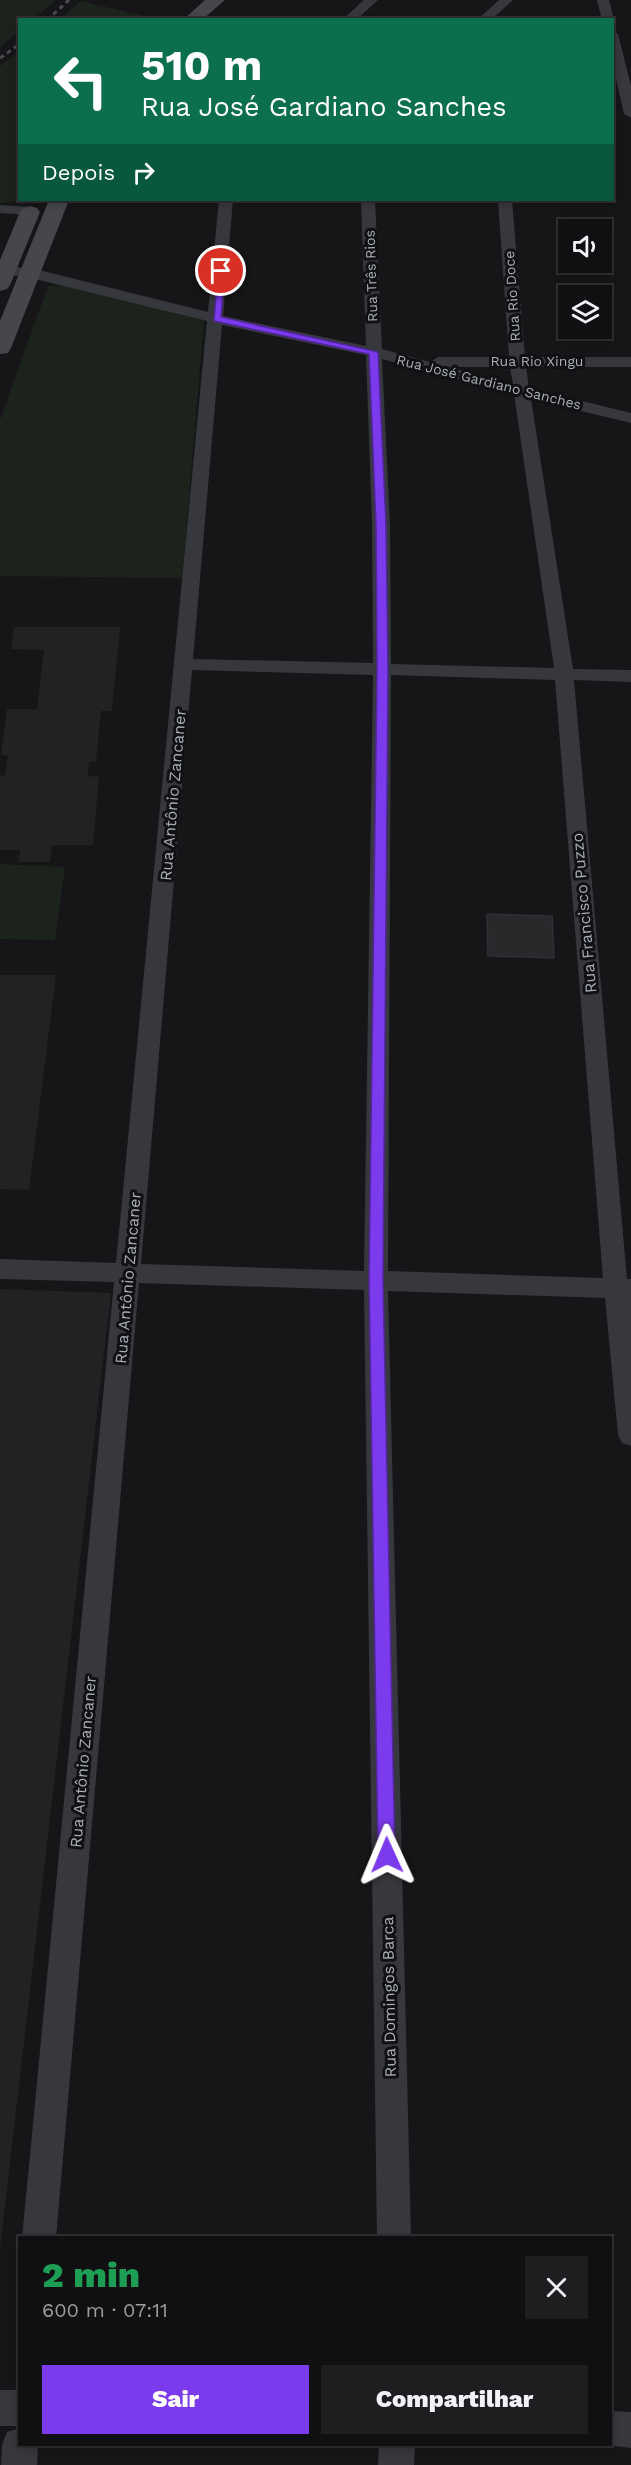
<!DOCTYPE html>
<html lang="pt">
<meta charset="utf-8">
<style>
body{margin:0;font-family:"Work Sans",sans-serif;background:#1e1e20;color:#f1f3f6;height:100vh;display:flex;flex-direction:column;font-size:22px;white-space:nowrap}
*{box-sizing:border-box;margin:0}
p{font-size:20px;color:#9c9d9f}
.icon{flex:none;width:33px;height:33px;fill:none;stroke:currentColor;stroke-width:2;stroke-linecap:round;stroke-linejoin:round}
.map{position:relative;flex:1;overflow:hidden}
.panel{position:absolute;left:18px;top:2236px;width:594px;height:210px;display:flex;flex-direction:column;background:#101012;border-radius:0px;box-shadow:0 3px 9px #0003,0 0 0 2px #303032}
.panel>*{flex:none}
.banner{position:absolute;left:18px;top:18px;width:596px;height:183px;border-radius:0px;box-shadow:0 3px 9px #0003,0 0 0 2px #303032;background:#0b6e4f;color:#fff;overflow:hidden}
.controls{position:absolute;left:558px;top:219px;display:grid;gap:12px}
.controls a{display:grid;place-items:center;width:54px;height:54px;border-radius:0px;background:#101012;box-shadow:0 3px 9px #0003,0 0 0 2px #303032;font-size:30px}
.pin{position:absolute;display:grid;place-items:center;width:51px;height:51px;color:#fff;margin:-26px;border:3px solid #fff;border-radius:50%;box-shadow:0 2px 6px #0007}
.me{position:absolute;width:66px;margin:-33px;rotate:359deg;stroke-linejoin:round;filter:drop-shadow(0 0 4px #0008)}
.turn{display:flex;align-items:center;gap:21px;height:126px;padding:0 24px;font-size:27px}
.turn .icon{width:78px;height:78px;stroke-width:2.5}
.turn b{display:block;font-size:42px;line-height:51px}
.then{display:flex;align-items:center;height:57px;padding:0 24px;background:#0003;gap:12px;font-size:22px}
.round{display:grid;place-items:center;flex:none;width:63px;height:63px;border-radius:0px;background:#1e1e20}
.summary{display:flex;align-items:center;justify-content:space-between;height:102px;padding:0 24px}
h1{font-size:36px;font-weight:800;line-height:45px;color:#1e9e55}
.primary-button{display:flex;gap:12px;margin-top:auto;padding:12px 24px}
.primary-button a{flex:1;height:69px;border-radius:0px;background:#7c3aed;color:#fff;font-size:24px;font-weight:800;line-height:69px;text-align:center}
.primary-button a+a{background:#1e1e20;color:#f1f3f6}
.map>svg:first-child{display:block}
.built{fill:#222225}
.green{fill:#1c231d}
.building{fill:#29292c;stroke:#303034;stroke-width:1.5}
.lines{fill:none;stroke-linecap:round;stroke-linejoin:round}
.minor{fill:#37383d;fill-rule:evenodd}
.secondary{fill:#45474d;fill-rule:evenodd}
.rail{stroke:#4a4c52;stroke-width:3;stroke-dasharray:4.5 4;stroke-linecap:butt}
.route{fill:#7c3aed;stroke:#51269a;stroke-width:1.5}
.labels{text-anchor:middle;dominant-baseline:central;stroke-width:6;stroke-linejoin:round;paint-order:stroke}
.far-street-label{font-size:14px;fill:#a8adb8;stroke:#111113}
.street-label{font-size:16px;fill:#a8adb8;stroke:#111113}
</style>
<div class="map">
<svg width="631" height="2465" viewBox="0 0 631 2465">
<rect width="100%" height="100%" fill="#161618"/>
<g class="built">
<polygon points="14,627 120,627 112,711 101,711 96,762 89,762 88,776 99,777 93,845 52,845 50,862 18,862 20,850 0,850 0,776 5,775 8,756 1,755 7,709 37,709 44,650 11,649"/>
<polygon points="0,975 56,975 29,1190 0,1189"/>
<polygon points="0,1289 111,1293 0,2249"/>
</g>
<g class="green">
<polygon points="0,0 56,0 33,19 20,20 19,31 0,47"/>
<polygon points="81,1 156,19 60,19"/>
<polygon points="19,52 20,200 24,200 0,203 0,66"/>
<polygon points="61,285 187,315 204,321 182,578 0,576 0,420 48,286"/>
<polygon points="0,864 65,867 55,940 0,939"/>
</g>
<polygon class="building" points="487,914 552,916 554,958 488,956"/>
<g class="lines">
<g class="minor">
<polygon points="364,0 378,0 356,20 342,20"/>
<polygon points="499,0 513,0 491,20 477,20"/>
<polygon points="597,0 609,0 614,20 612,23 612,20 602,20"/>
<polygon points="612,30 618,34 631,86 631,118 624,114 612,61"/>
<path d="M 219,200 L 233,200 L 223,316 L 366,346 L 361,200 L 375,200 L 382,349 L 430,362 L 438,357 L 509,357 L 498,200 L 512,200 L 525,357 L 631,357 L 631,367 L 526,367 L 529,388 L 631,413 L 631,423 L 531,399 L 573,669 L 631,670 L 631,682 L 574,680 L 627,1279 L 631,1279 L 631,1446 L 622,1443 L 618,1435 L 605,1298 L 388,1291 L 411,2238 L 377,2238 L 364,1290 L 139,1283 L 56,2238 L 22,2238 L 114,1282 L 0,1279 L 0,1259 L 116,1263 L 207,321 L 39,280 L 0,273 L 0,265 L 39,270 L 208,312 ZM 222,325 L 366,355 L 372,524 L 373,663 L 193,659 ZM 382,359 L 514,394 L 554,668 L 391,664 L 390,524 ZM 448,367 L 510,367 L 513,384 ZM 192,670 L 373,675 L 364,1271 L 141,1264 ZM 391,675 L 555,680 L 603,1278 L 388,1271 Z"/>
<polygon points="0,205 30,207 37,211 30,215 0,213"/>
<rect x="0" y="2390" width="20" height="36"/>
<polygon points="610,2411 631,2412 631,2448 606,2445 610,2445"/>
<polygon points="20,2428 20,2445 38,2445 37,2465 1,2465 2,2445 7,2432"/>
<polygon points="379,2445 415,2445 414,2465 378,2465"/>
</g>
<g class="secondary">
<polygon points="205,0 225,0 202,20 183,20"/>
<polygon points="49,200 69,200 11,348 8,353 0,354 0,321"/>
<polygon points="30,206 37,208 40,212 10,285 7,289 0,291 0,260 20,212 23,208"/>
</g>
<g class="rail">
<polyline points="47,20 69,0"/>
<polyline points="0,58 20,44"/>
</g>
</g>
<polygon class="route" points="218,269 225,271 221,317 378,352 386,524 388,670 383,1280 395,1855 393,1861 387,1863 381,1861 378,1855 369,1280 377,670 376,524 369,354 214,321"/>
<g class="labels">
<g class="far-street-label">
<text transform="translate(371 276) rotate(-92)">Rua Três Rios</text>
<text transform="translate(512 296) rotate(-94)">Rua Rio Doce</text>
<text x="537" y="361">Rua Rio Xingu</text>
<text transform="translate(489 382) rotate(14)">Rua José Gardiano Sanches</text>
</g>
<g class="street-label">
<text transform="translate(173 795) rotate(-85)">Rua Antônio Zancaner</text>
<text transform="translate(584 913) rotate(-95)">Rua Francisco Puzzo</text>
<text transform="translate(128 1278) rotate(-85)">Rua Antônio Zancaner</text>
<text transform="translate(83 1762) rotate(-85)">Rua Antônio Zancaner</text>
<text transform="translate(389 1997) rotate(-91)">Rua Domingos Barca</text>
</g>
</g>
</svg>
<div class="controls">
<a><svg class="icon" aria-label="sound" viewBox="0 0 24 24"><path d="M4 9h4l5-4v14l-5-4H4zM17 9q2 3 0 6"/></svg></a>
<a><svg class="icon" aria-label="layers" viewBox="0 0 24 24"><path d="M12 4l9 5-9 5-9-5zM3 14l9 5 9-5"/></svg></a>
</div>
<div class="pin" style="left:221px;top:271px;background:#d93025"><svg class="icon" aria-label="arrive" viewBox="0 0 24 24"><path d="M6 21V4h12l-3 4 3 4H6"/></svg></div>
<svg class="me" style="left:387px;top:1855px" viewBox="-20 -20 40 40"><path d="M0-17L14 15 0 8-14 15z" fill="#7c3aed" stroke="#fff" stroke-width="4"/></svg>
<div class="banner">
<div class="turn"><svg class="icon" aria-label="left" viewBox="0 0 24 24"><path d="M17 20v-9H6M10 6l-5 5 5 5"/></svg><div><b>510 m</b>Rua José Gardiano Sanches</div></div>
<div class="then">Depois<svg class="icon" aria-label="right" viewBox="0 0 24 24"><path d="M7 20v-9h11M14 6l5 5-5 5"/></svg></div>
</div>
<section class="panel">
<div class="summary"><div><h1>2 min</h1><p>600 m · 07:11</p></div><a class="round"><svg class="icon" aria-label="close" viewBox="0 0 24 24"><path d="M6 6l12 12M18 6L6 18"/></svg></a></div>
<div class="primary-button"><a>Sair</a><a>Compartilhar</a></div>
</section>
</div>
